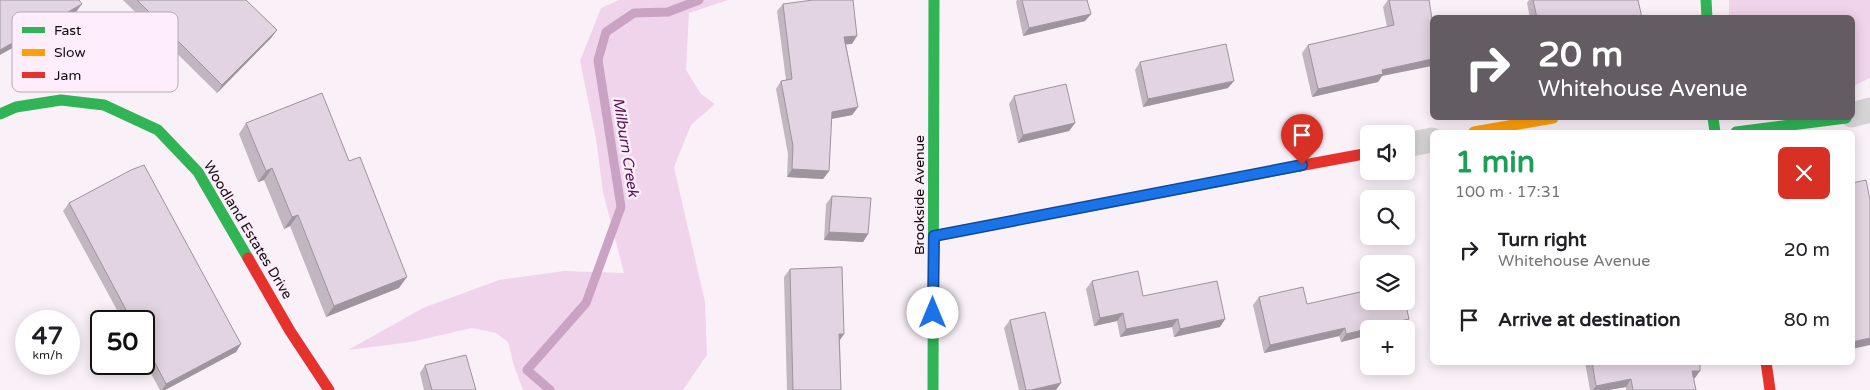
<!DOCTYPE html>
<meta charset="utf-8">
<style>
body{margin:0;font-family:"Varela Round",sans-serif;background:#f2f2f2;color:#202124;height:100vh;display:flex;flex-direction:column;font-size:19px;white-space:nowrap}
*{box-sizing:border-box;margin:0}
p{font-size:16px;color:#757577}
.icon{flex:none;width:28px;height:28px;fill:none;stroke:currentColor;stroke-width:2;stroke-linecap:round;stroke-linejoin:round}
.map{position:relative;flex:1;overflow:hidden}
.panel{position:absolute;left:1430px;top:130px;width:425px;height:235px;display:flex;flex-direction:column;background:#fff;border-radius:8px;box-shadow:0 2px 12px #0003}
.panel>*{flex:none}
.hud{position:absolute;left:1430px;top:15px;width:425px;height:105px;border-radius:8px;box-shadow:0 2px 12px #0003;background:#635c62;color:#fff;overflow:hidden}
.controls{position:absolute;left:1360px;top:125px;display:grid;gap:10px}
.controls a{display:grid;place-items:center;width:55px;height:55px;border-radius:8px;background:#fff;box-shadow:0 2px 12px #0003;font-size:25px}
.speed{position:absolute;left:15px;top:310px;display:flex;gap:10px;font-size:25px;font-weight:700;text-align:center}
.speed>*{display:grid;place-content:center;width:65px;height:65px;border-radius:50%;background:#fff;box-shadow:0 2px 12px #0003;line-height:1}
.speed small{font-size:12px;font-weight:400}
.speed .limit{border:2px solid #111;border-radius:8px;background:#fff;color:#111}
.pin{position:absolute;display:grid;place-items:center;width:42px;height:42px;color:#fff;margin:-51px -21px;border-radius:50% 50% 50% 0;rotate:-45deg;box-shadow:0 0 5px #0007}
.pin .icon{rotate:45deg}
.me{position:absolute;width:55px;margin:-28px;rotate:0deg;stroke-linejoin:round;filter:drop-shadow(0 0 4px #0008)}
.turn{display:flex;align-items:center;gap:18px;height:105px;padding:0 25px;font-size:22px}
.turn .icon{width:65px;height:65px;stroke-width:2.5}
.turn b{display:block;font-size:35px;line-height:42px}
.round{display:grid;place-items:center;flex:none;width:52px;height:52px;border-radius:8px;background:#f2f2f2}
.head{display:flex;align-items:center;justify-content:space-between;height:85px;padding:0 25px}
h1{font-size:30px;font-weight:700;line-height:38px;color:#1e9e55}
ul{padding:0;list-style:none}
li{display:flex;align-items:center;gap:15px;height:70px;padding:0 25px}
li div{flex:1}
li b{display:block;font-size:19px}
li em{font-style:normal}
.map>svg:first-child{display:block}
.green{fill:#f0d4eb}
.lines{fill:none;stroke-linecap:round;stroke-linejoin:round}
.stream{stroke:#caa3c4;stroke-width:9}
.street{stroke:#d6d3d5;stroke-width:25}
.fast{stroke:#30b455;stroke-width:11}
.slow{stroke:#ff9f0a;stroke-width:11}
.jam{stroke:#e5322d;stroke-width:11}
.wall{fill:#c2b6c1}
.shaded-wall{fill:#9e949d}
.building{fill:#e2d4e0;stroke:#9e949d}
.route-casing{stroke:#114b97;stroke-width:12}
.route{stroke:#1a73e8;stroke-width:9}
.labels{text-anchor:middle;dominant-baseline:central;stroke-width:5;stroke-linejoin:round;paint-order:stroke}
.street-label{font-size:14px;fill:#120c11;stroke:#feedfb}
.water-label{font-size:15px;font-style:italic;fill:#561650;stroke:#feedfb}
.key{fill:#feedfb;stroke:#b7aab5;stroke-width:1}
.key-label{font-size:14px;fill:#120c11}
</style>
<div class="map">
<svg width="1870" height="390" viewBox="0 0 1870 390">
<rect width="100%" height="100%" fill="#faf1f8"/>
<g class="green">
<polygon points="619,0 728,0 689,13 686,70 701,94 715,104 691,125 674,167 705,302 707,355 683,390 523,390 514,366 508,342 496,333 472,328 411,342 348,350 423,308 499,280 564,271 624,273 603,192 596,139 580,61 601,8"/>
<polygon points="1729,0 1870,0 1870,78 1853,86 1852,18 1729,17"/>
</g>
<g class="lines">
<polyline class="stream" points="550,390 527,370 586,303 621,207 598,60 606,32 634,13 668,12 699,0"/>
<g class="street">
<polyline points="1852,115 1870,110"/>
<polyline points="1406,145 1432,140"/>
</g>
<g class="fast">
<polyline points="1706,0 1707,18"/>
<polyline points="0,114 16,107 61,100 104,105 158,130 198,172 248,258"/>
<polyline points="1713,118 1715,132"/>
<polyline points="1736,132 1846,118"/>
<polyline points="934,236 1299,166"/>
<polyline points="933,390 934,0"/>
</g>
<polyline class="slow" points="1474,132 1553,118"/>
<g class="jam">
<polyline points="1299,166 1369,153"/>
<polyline points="248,258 290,331 329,390"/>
<polyline points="1766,362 1770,390"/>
</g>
</g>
<g class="wall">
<polygon points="123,0 246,0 277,30 271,38 217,93"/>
<polygon points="1017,0 1087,0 1091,14 1085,21 1023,36 1016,2"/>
<polygon points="1388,0 1429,0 1378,82 1312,97 1302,53 1308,45 1387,27 1383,7"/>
<polygon points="1529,0 1638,0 1642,18 1530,18 1527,3"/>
<polygon points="783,4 852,44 846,44 858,107 852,115 831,119 829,171 823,179 787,177 788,154 776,89 781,81 786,80 777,11"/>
<polygon points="1140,62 1228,88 1143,107 1135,70"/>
<polygon points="1014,96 1075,123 1069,131 1018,143 1009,104"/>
<polygon points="246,123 399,288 326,317 290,226 284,229 264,180 258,182 239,134"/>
<polygon points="832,196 868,234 863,242 824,240 826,204"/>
<polygon points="69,203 241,344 236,352 165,390 160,390 144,361 144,321 123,321 63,211"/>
<polygon points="790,269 844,334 840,340 841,390 787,390 784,277"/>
<polygon points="1092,281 1143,296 1225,319 1220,327 1174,337 1172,327 1120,337 1117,321 1094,326 1086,289"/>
<polygon points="1259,297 1307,304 1409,319 1403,327 1369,329 1369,335 1341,342 1339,336 1264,353 1253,305"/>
<polygon points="1010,320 1056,390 1019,390 1004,328"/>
<polygon points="1585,362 1700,362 1695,378 1694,379 1696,390 1626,390 1626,387 1608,390 1590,390"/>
<polygon points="425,365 476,390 424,390 420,373"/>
</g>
<g class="shaded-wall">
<polygon points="82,4 76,12 0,55 0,50"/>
<polygon points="1091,14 1085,21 1023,36 1029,28"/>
<polygon points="277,30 271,38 217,93 222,85"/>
<polygon points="857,36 852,44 839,45 844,37"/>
<polygon points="1432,59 1432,66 1382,76 1378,82 1312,97 1318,89 1382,70"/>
<polygon points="1234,81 1228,88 1143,107 1148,99"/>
<polygon points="858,107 852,115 826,120 832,112"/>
<polygon points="1075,123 1069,131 1018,143 1023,135"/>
<polygon points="272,168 264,180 258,182 266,171"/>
<polygon points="792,169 829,171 823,179 787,177"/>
<polygon points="298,215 290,226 284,229 292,217"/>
<polygon points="829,232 868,234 863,242 824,240"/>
<polygon points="407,277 399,288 326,317 334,306"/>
<polygon points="1123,313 1117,321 1094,326 1100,318"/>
<polygon points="1178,319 1172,327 1120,337 1126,329"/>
<polygon points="1225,319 1220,327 1174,337 1180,329"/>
<polygon points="1409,319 1403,327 1396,329 1369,329 1369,335 1341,342 1346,334"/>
<polygon points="1345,328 1339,336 1264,353 1270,345"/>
<polygon points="839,334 844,334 839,341"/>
<polygon points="1870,338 1870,345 1852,349 1852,342"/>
<polygon points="241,344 236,352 165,390 162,390 166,384"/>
<polygon points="1692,371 1700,371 1695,378 1687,379"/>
<polygon points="1631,379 1626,387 1608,390 1593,390 1596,386"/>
<polygon points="1061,383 1056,390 1031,390"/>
</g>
<g class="building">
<polygon points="0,0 79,0 82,4 0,50"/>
<polygon points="137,0 246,0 277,30 222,85"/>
<polygon points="813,0 853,0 857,36 844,37 858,107 832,112 829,171 792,169 793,146 781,81 792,79 783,4"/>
<polygon points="1022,0 1087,0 1091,14 1029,28"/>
<polygon points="1389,0 1429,0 1432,19 1432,59 1382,70 1383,74 1318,89 1308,45 1394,25"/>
<polygon points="1533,0 1638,0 1642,18 1537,18"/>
<polygon points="1226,44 1234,81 1148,99 1140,62"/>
<polygon points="1066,84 1075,123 1023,135 1014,96"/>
<polygon points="322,93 349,161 360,157 407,277 334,306 298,215 292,217 272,168 266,171 246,123"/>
<polygon points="144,165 241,344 166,384 144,342 144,321 132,321 69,203 131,170"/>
<polygon points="1866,180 1870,200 1870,338 1852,342 1852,183"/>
<polygon points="832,196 871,198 868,234 829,232"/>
<polygon points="842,267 844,334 839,334 841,390 793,390 790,269"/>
<polygon points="1138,271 1143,296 1217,281 1225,319 1180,329 1178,319 1126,329 1123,313 1100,318 1092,281"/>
<polygon points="1303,287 1307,304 1369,290 1369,301 1405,301 1409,319 1346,334 1345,328 1270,345 1259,297"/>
<polygon points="1045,312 1061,383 1031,390 1026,390 1010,320"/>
<polygon points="466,355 476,390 432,390 425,365"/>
<polygon points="1592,362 1700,362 1700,371 1692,371 1696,390 1633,390 1631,379 1596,386"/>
</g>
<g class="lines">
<defs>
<polyline id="route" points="933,313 934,236 1302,165"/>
</defs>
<use href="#route" class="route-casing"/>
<use href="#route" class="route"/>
</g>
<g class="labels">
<g class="street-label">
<text transform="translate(919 195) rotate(-90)">Brookside Avenue</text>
<text transform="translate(248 230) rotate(59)">Woodland Estates Drive</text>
</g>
<g class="water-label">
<text transform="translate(626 147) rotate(81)">Milburn Creek</text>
</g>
</g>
<rect x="12" y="12" width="166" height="80" rx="8" class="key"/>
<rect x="22" y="27" width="23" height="6" fill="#30b455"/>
<rect x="22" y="49" width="23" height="7" fill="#ff9f0a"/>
<rect x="22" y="72" width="23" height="6" fill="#e5322d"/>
<g class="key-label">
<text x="54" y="35">Fast</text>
<text x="54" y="57">Slow</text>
<text x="54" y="80">Jam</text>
</g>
</svg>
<div class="controls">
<a><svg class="icon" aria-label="sound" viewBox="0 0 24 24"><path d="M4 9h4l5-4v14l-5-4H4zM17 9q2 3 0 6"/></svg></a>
<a><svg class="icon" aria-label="search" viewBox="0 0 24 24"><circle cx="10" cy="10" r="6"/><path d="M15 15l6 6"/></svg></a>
<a><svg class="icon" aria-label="layers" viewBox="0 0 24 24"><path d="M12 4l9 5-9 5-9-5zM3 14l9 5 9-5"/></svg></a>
<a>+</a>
</div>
<div class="speed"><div>47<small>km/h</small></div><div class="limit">50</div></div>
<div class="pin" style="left:1302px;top:165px;background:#d93025"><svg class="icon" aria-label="arrive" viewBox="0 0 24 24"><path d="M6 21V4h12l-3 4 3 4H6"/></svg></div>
<svg class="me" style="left:933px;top:313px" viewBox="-20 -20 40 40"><circle r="19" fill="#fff"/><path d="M0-13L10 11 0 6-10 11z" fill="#1a73e8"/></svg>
<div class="hud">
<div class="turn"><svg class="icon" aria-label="right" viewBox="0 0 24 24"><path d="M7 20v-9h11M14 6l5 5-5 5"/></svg><div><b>20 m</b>Whitehouse Avenue</div></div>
</div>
<section class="panel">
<div class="head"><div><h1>1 min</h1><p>100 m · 17:31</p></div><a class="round" style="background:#d93025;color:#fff"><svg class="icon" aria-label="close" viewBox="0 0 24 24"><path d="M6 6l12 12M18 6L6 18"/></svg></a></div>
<ul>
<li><svg class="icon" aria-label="right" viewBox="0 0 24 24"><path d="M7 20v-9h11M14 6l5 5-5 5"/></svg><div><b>Turn right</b><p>Whitehouse Avenue</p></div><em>20 m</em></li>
<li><svg class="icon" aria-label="arrive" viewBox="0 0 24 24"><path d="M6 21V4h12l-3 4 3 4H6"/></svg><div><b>Arrive at destination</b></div><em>80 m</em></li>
</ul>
</section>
</div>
